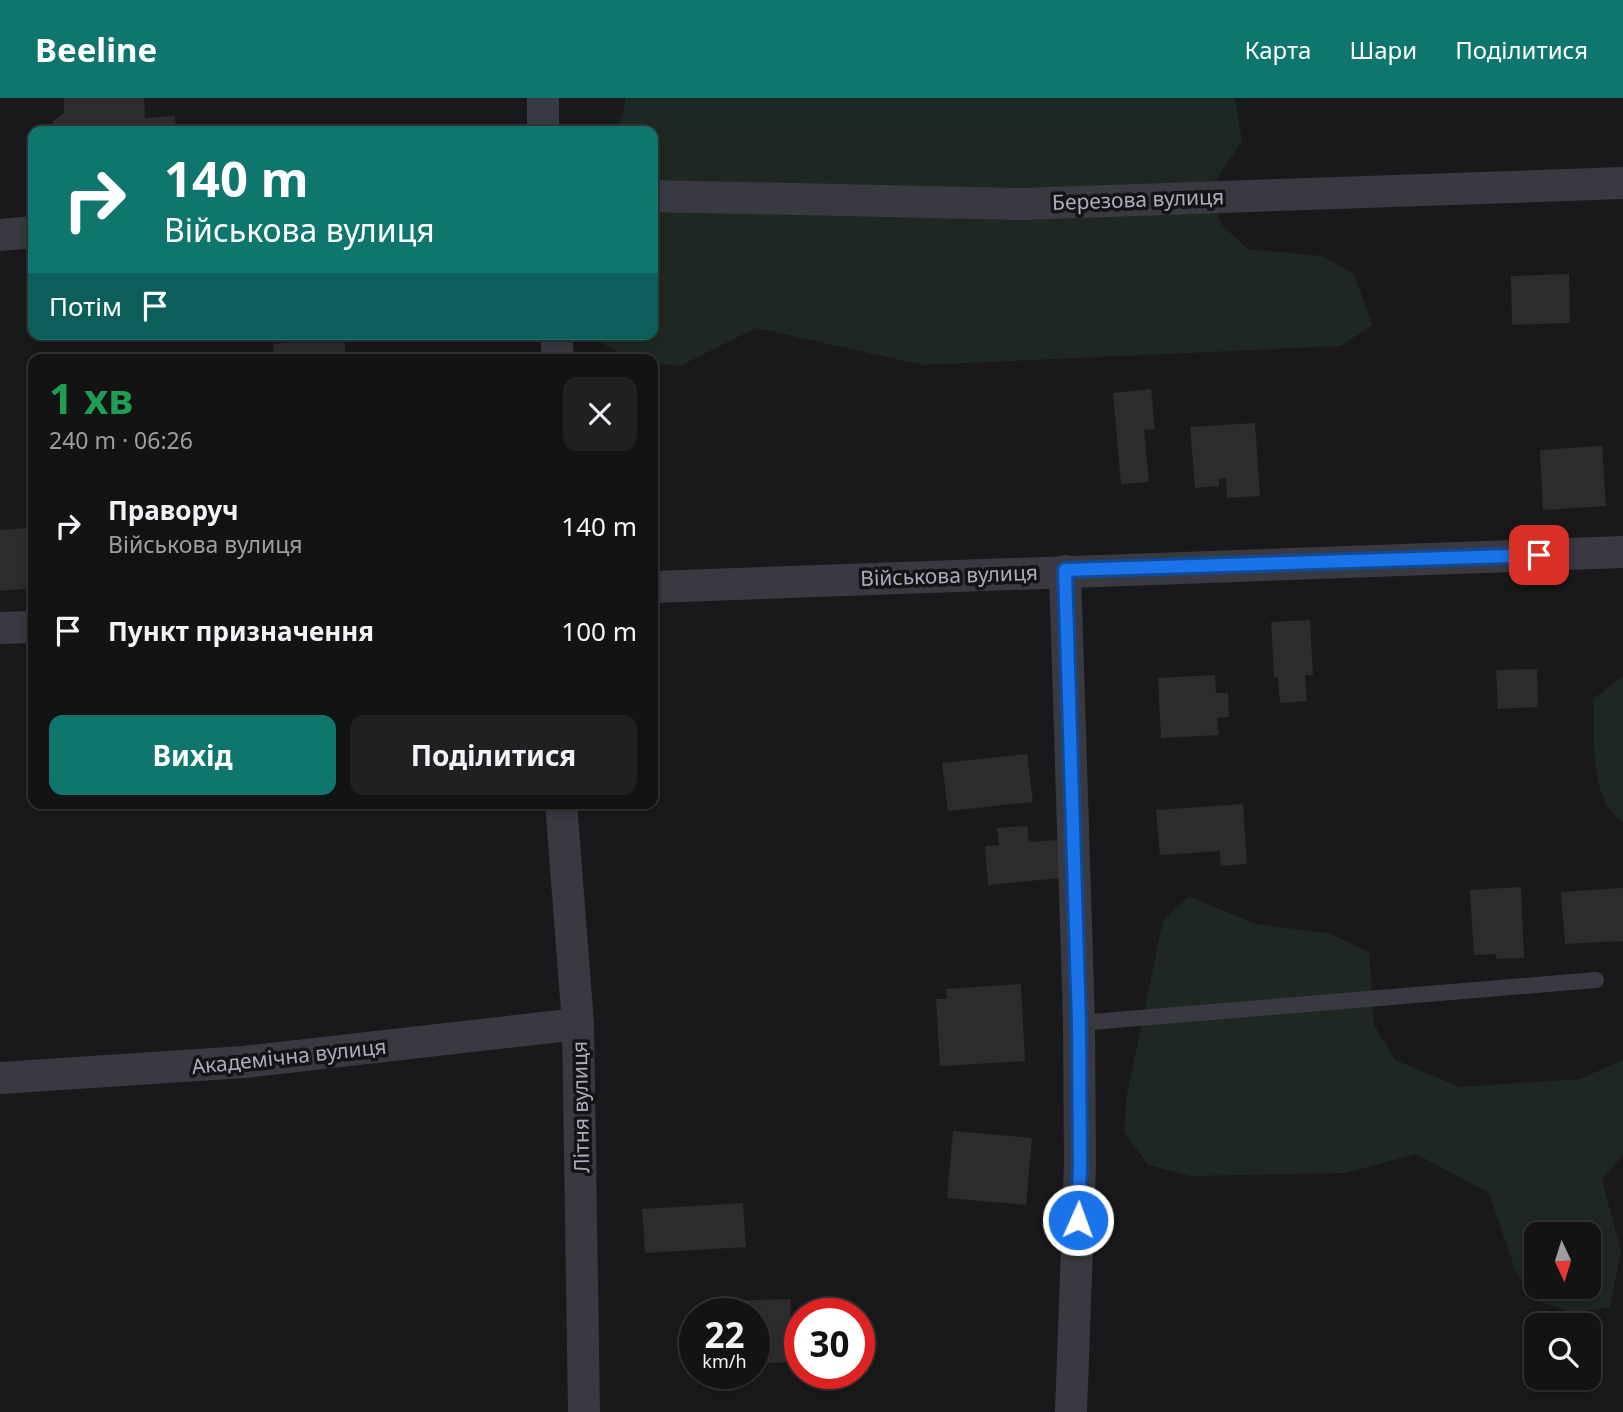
<!DOCTYPE html>
<html lang="uk">
<meta charset="utf-8">
<style>
body{margin:0;font-family:"Noto Sans",sans-serif;background:#202022;color:#f1f3f6;height:100vh;display:flex;flex-direction:column;font-size:26px;white-space:nowrap}
*{box-sizing:border-box;margin:0}
p{font-size:23px;color:#9d9ea0}
.icon{flex:none;width:38px;height:38px;fill:none;stroke:currentColor;stroke-width:2;stroke-linecap:round;stroke-linejoin:round}
.map{position:relative;flex:1;overflow:hidden}
.details{position:absolute;left:28px;top:256px;width:630px;height:455px;display:flex;flex-direction:column;background:#131314;border-radius:14px;box-shadow:0 4px 10px #0003,0 0 0 2px #323234}
.details>*{flex:none}
.top-card{position:absolute;left:28px;top:28px;width:630px;height:214px;border-radius:14px;box-shadow:0 4px 10px #0003,0 0 0 2px #323234;background:#0f766e;color:#fff;overflow:hidden}
.needle{width:46px;rotate:176deg}
.buttons{position:absolute;left:1524px;top:1124px;display:grid;gap:14px}
.buttons a{display:grid;place-items:center;width:77px;height:77px;border-radius:14px;background:#131314;box-shadow:0 4px 10px #0003,0 0 0 2px #323234;font-size:35px}
.speed{position:absolute;left:679px;top:1200px;display:flex;gap:14px;font-size:35px;font-weight:700;text-align:center}
.speed>*{display:grid;place-content:center;width:91px;height:91px;border-radius:50%;background:#131314;box-shadow:0 4px 10px #0003,0 0 0 2px #323234;line-height:1}
.speed small{font-size:18px;font-weight:400}
.speed .limit{border:10px solid #d22;background:#fff;color:#111}
.pin{position:absolute;display:grid;place-items:center;width:60px;height:60px;color:#fff;margin:-30px;border-radius:14px;box-shadow:0 4px 10px #0006}
.me{position:absolute;width:77px;margin:-38px;rotate:2deg;stroke-linejoin:round;filter:drop-shadow(0 0 5px #0008)}
.turn{display:flex;align-items:center;gap:24px;height:147px;padding:0 21px;font-size:32px}
.turn .icon{width:91px;height:91px;stroke-width:2.5}
.turn b{display:block;font-size:49px;line-height:60px}
.then{display:flex;align-items:center;height:66px;padding:0 21px;background:#0003;gap:14px;font-size:26px}
.round{display:grid;place-items:center;flex:none;width:74px;height:74px;border-radius:14px;background:#202022}
.overview{display:flex;align-items:center;justify-content:space-between;height:119px;padding:0 21px}
h1{font-size:42px;font-weight:700;line-height:52px;color:#1e9e55}
.action{display:flex;gap:14px;margin-top:auto;padding:14px 21px}
.action a{flex:1;height:80px;border-radius:14px;background:#0f766e;color:#fff;font-size:28px;font-weight:700;line-height:80px;text-align:center}
.action a+a{background:#202022;color:#f1f3f6}
ul{padding:0;list-style:none}
li{display:flex;align-items:center;gap:21px;height:105px;padding:0 21px}
li div{flex:1}
li b{display:block;font-size:26px}
li em{font-style:normal}
header{display:flex;align-items:center;gap:42px;box-sizing:border-box;height:98px;padding:0 35px;background:#0f766e;color:#fff}
header strong{font-size:33px}
nav{display:flex;gap:38px;margin-inline-start:auto;font-size:24px}
.map>svg:first-child{display:block}
.green{fill:#1e2721;fill-rule:evenodd}
.building{fill:#2c2c2f}
.lines{fill:none;stroke-linecap:round;stroke-linejoin:round}
.service{stroke:#393941;stroke-width:16}
.minor{stroke:#393941;stroke-width:32}
.route-casing{stroke:#114b97;stroke-width:18}
.route{stroke:#1a73e8;stroke-width:12}
.labels{text-anchor:middle;dominant-baseline:central;stroke-width:7;stroke-linejoin:round;paint-order:stroke}
.street-label{font-size:21px;fill:#aaacbc;stroke:#141416}
</style>
<header>
<strong>Beeline</strong>
<nav><a>Карта</a><a>Шари</a><a>Поділитися</a></nav>
</header>
<div class="map">
<svg width="1623" height="1314" viewBox="0 0 1623 1314">
<rect width="100%" height="100%" fill="#19191b"/>
<g class="green">
<polygon points="625,0 1235,0 1242,43 1210,91 1221,126 1248,151 1322,158 1354,176 1372,227 1341,248 923,267 756,230 680,268 653,265 653,261 630,261 595,241 594,236 653,236 653,33 617,33 625,7"/>
<path d="M 1622,579 L 1623,580 L 1623,724 C 1588,701 1595,638 1593,601 Z"/>
<path d="M 1189,798 L 1255,826 L 1328,835 L 1369,854 L 1374,927 L 1395,962 L 1460,989 L 1580,981 L 1623,962 L 1623,1057 L 1602,1082 L 1621,1154 L 1610,1209 L 1573,1215 L 1538,1203 L 1516,1174 L 1489,1095 L 1416,1056 L 1345,1075 L 1190,1078 L 1148,1067 L 1124,1034 L 1127,996 L 1163,823 ZM 1536,1136 L 1589,1136 L 1589,1188 L 1536,1188 Z"/>
</g>
<g class="building">
<polygon points="64,0 144,0 145,20 175,18 176,33 47,33 54,22 64,15"/>
<polygon points="1569,176 1570,225 1512,227 1511,178"/>
<polygon points="306,236 328,236 328,242 344,241 346,261 274,261 273,246 306,243"/>
<polygon points="1151,291 1155,331 1144,332 1149,384 1121,386 1113,295"/>
<polygon points="1255,325 1260,398 1227,400 1226,380 1219,381 1219,388 1195,390 1190,329"/>
<polygon points="1602,348 1606,408 1543,412 1540,352"/>
<polygon points="27,430 32,490 0,493 0,432"/>
<polygon points="1310,522 1313,577 1305,577 1307,603 1280,605 1278,579 1274,579 1271,524"/>
<polygon points="1537,571 1538,609 1498,611 1496,572"/>
<polygon points="1215,577 1216,595 1228,595 1229,619 1217,620 1219,637 1161,640 1158,580"/>
<polygon points="1027,656 1033,704 948,713 942,665"/>
<polygon points="1243,706 1247,766 1221,768 1220,753 1160,757 1156,712"/>
<polygon points="1027,728 1029,744 1057,742 1060,780 988,787 985,748 999,747 997,730"/>
<polygon points="1521,789 1524,860 1496,861 1496,856 1474,857 1470,792"/>
<polygon points="1623,790 1623,843 1565,846 1561,794"/>
<polygon points="1021,886 1025,963 940,968 936,901 947,901 946,891"/>
<polygon points="953,1033 1032,1040 1026,1107 947,1100"/>
<polygon points="743,1105 746,1149 645,1155 642,1111"/>
<polygon points="790,1201 793,1264 754,1266 754,1216 726,1216 725,1203"/>
</g>
<g class="lines">
<polyline class="service" points="1079,925 1596,882"/>
<g class="minor">
<polyline points="543,0 543,33"/>
<polyline points="653,98 1023,106 1623,85"/>
<polyline points="0,137 33,134"/>
<polyline points="556,236 558,261"/>
<polyline points="1065,473 1079,925 1080,1067 1071,1314"/>
<polyline points="653,489 1623,454"/>
<polyline points="0,530 33,529"/>
<polyline points="561,705 578,926 584,1314"/>
<polyline points="0,980 244,964 578,926"/>
</g>
</g>
<g class="lines">
<defs>
<polyline id="route" points="1078,1122 1080,1067 1079,925 1065,472 1539,457"/>
</defs>
<use href="#route" class="route-casing"/>
<use href="#route" class="route"/>
</g>
<g class="labels">
<g class="street-label">
<text transform="translate(1138 101) rotate(-2)">Березова вулиця</text>
<text transform="translate(949 477) rotate(-2)">Військова вулиця</text>
<text transform="translate(289 958) rotate(-6)">Академічна вулиця</text>
<text transform="translate(580 1009) rotate(-91)">Літня вулиця</text>
</g>
</g>
</svg>
<div class="buttons">
<a><svg class="needle" viewBox="-14 -14 28 28"><path d="M0-13l5 13h-10z" fill="#e53935"/><path d="M0 13l5-13h-10z" fill="#9d9ea0"/></svg></a>
<a><svg class="icon" aria-label="search" viewBox="0 0 24 24"><circle cx="10" cy="10" r="6"/><path d="M15 15l6 6"/></svg></a>
</div>
<div class="speed"><div>22<small>km/h</small></div><div class="limit">30</div></div>
<div class="pin" style="left:1539px;top:457px;background:#d93025"><svg class="icon" aria-label="arrive" viewBox="0 0 24 24"><path d="M6 21V4h12l-3 4 3 4H6"/></svg></div>
<svg class="me" style="left:1078px;top:1122px" viewBox="-20 -20 40 40"><circle r="17" fill="#1a73e8" stroke="#fff" stroke-width="3"/><path d="M0-11L8 9 0 5-8 9z" fill="#fff"/></svg>
<div class="top-card">
<div class="turn"><svg class="icon" aria-label="right" viewBox="0 0 24 24"><path d="M7 20v-9h11M14 6l5 5-5 5"/></svg><div><b>140 m</b>Військова вулиця</div></div>
<div class="then">Потім<svg class="icon" aria-label="arrive" viewBox="0 0 24 24"><path d="M6 21V4h12l-3 4 3 4H6"/></svg></div>
</div>
<section class="details">
<div class="overview"><div><h1>1 хв</h1><p>240 m · 06:26</p></div><a class="round"><svg class="icon" aria-label="close" viewBox="0 0 24 24"><path d="M6 6l12 12M18 6L6 18"/></svg></a></div>
<ul>
<li><svg class="icon" aria-label="right" viewBox="0 0 24 24"><path d="M7 20v-9h11M14 6l5 5-5 5"/></svg><div><b>Праворуч</b><p>Військова вулиця</p></div><em>140 m</em></li>
<li><svg class="icon" aria-label="arrive" viewBox="0 0 24 24"><path d="M6 21V4h12l-3 4 3 4H6"/></svg><div><b>Пункт призначення</b></div><em>100 m</em></li>
</ul>
<div class="action"><a>Вихід</a><a>Поділитися</a></div>
</section>
</div>
